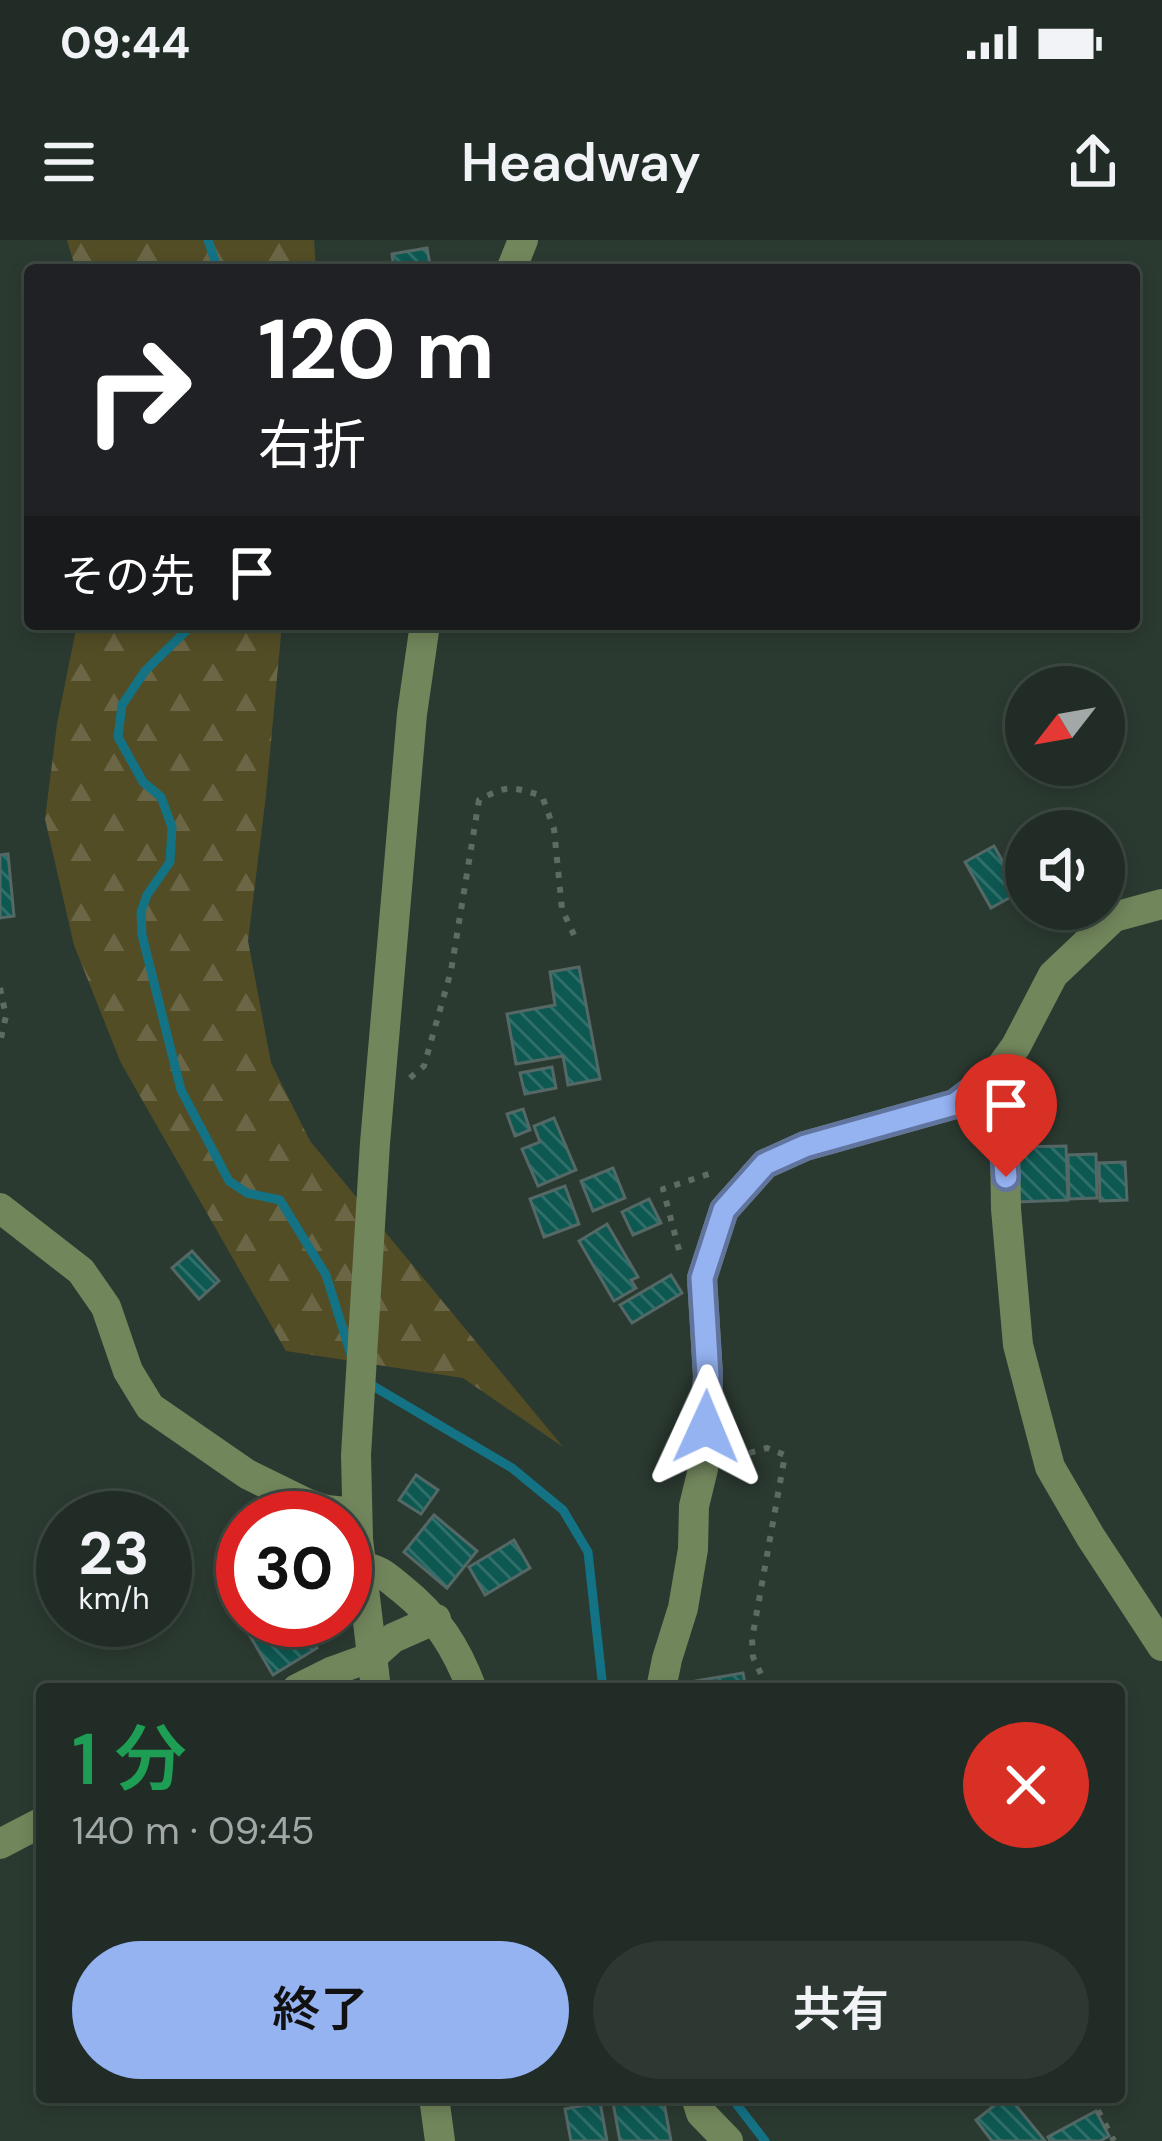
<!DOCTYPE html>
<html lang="ja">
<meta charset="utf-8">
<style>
body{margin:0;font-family:"DM Sans","Noto Sans JP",sans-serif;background:#2d3832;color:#f1f3f6;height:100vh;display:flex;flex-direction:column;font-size:45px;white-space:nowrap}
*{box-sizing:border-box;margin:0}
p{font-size:39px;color:#a2a7a7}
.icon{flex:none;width:66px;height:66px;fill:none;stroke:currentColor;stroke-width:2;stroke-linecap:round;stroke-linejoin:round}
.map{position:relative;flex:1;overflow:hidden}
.details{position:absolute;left:36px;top:1443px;width:1089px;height:420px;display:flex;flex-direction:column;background:#202c25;border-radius:12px;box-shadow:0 6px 18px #0003,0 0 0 3px #3d4842}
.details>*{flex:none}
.banner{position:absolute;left:24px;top:24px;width:1116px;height:366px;border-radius:12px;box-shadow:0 6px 18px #0003,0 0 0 3px #3d4842;background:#202124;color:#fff;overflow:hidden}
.needle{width:78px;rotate:239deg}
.tools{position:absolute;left:1005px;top:426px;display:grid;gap:24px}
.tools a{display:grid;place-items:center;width:120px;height:120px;border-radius:50%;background:#202c25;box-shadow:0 6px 18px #0003,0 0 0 3px #3d4842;font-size:60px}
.speed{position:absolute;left:36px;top:1251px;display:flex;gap:24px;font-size:60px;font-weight:700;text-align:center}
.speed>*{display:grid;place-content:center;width:156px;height:156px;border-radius:50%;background:#202c25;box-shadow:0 6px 18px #0003,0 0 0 3px #3d4842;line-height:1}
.speed small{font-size:30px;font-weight:400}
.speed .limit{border:18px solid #d22;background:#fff;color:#111}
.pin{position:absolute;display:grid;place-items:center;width:102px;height:102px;color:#fff;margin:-123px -51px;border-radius:50% 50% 50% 0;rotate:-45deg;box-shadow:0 0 12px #0007}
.pin .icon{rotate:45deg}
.me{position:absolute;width:132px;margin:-66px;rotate:1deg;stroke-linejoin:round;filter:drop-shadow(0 0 9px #0008)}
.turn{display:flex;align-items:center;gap:42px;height:252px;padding:0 36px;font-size:54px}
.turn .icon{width:156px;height:156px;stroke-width:2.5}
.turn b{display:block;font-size:84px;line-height:102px}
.then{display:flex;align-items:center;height:114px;padding:0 36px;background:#0003;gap:24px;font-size:45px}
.round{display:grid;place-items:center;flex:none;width:126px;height:126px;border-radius:63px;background:#2d3832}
.headline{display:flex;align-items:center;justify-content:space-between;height:204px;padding:0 36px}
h1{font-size:72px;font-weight:600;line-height:90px;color:#1e9e55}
.action{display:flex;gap:24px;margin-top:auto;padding:24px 36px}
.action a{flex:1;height:138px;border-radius:72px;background:#95b2f1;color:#111;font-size:48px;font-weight:600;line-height:138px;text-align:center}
.action a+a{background:#2d3832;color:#f1f3f6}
.status{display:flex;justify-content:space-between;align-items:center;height:84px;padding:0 60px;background:#202c25;direction:ltr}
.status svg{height:33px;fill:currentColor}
header{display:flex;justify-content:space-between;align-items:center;height:156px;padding:0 36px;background:#202c25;font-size:54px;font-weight:600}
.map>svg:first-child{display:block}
.forest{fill:url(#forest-firs)}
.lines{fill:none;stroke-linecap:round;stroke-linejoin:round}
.stream{stroke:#137284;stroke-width:9}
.building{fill:url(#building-back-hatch);stroke:#546866;stroke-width:3}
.path{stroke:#5e6b63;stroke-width:6;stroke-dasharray:6 9;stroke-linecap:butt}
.minor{stroke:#72865c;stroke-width:30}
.route-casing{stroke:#61749d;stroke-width:30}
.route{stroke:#95b2f1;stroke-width:21}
</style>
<div class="status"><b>09:44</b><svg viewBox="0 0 49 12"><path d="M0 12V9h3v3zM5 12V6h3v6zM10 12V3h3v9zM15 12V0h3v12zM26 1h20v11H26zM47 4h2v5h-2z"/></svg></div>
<header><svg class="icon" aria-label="menu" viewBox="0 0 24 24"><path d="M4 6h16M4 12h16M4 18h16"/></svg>Headway<svg class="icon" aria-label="share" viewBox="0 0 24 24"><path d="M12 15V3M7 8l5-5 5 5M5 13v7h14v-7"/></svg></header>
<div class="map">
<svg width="1162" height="1901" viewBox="0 0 1162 1901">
<defs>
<pattern id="forest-firs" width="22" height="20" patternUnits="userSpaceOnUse" patternTransform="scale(3)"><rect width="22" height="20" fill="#534d26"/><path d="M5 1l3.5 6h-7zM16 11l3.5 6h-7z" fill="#6b6645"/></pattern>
<pattern id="building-back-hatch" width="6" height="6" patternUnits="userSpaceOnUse" patternTransform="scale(3)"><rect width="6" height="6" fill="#0e5852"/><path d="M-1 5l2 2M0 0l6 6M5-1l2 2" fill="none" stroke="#306f6a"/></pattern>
</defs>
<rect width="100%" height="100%" fill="#2b3a31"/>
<g class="forest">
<polygon points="67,0 314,0 316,30 76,30"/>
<polygon points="77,384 282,384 266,555 248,701 271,823 310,901 563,1207 463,1138 286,1111 121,823 74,705 45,579 57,484"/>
</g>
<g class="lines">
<g class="stream">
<polyline points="208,0 218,30"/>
<polyline points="193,384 145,431 122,465 118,497 143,542 161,557 172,587 170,622 147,655 141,672 142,695 181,850 229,941 247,953 280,960 326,1035 351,1115"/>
<polyline points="368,1143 512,1228 563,1270 588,1312 603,1449"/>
<polyline points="731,1857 765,1901"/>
</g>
</g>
<g class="building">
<polygon points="427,8 431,30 394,30 392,14"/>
<polygon points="994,606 1020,652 991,668 965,622"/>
<polygon points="8,614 14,676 0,678 0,615"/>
<polygon points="579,727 600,839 568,845 563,816 516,824 507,774 555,765 550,732"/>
<polygon points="552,827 556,848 525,854 520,833"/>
<polygon points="523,869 530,890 515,896 507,874"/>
<polygon points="554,878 576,930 538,946 522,909 540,902 534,886"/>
<polygon points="1066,906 1068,960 1013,962 1011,907"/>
<polygon points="1096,914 1097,958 1069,959 1068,915"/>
<polygon points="1125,922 1127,960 1100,961 1099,923"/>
<polygon points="613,928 625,958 593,971 581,941"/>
<polygon points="565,946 579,984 544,997 530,959"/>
<polygon points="649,959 661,983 633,995 622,972"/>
<polygon points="607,984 638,1037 631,1040 636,1048 614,1061 579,1001"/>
<polygon points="192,1011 219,1041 199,1059 172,1028"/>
<polygon points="671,1035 682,1053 632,1083 620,1065"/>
<polygon points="416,1235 438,1250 421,1274 399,1260"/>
<polygon points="434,1275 477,1311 447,1348 404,1312"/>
<polygon points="514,1300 530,1328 485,1355 469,1327"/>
<polygon points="243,1377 243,1380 300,1380 317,1408 273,1435 240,1379"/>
<polygon points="743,1433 746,1449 698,1449 696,1441"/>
<polygon points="612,1857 663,1857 671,1901 620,1901"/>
<polygon points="1005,1857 1009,1857 1045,1901 992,1901 976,1880"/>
<polygon points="600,1862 607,1901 571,1901 565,1869"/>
<polygon points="1096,1871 1109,1896 1100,1901 1050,1901 1048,1897"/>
</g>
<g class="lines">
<g class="path">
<polyline points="0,748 6,776 0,802"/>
<path d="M 410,838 L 424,826 L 451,731 L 479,560 C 507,545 512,546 542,556 L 554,589 L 562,669 L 574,695"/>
<polyline points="679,1010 663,949 715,932"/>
<polyline points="735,1217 767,1208 785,1215 752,1399 753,1417 768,1449"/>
<polyline points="1091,1857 1114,1901"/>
</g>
<g class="minor">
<polyline points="511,30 523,0"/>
<polyline points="998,831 1005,904 1006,969 1018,1105 1050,1227 1090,1296 1162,1406"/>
<polyline points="0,968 81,1031 106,1067 128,1131 150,1167 247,1234 308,1264 326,1270 357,1273"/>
<path d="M 361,1327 C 379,1328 388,1338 402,1349 C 437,1377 456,1407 472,1449"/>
<polyline points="297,1449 333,1431 372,1417 393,1398 436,1379"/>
<polyline points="376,1449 358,1299 356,1215 375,903 412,474 425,384"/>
<polyline points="661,1449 667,1419 683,1368 693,1309 694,1266 703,1229 708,1136 702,1038 724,970 765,924 805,906 955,864 998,831 1016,806 1053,735 1114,677 1162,664"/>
<polyline points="0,1604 42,1582"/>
<polyline points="434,1857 440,1901"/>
<polyline points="696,1857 701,1873 728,1901"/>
</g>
</g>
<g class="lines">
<defs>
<polyline id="route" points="706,1187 708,1136 702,1038 724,970 765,924 805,906 955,864 998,831 1006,937"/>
</defs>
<use href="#route" class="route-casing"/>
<use href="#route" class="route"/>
</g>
</svg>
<div class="tools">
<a><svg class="needle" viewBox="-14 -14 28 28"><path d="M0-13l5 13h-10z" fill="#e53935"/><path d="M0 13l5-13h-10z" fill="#a2a7a7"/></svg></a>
<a><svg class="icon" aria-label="sound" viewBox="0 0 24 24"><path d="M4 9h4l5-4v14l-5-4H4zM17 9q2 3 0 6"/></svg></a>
</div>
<div class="speed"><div>23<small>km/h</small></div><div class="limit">30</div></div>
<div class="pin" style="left:1006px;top:937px;background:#d93025"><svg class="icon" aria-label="arrive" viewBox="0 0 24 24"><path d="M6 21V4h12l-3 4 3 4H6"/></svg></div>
<svg class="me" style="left:706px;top:1187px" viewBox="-20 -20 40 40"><path d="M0-17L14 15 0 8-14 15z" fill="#95b2f1" stroke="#fff" stroke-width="4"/></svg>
<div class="banner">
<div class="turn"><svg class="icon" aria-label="right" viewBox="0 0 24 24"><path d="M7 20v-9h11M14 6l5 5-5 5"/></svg><div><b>120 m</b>右折</div></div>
<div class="then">その先<svg class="icon" aria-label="arrive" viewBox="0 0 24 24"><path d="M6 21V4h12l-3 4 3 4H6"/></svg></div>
</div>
<section class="details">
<div class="headline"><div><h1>1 分</h1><p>140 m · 09:45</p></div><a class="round" style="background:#d93025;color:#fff"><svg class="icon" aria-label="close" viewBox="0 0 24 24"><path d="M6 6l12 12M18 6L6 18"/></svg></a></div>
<div class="action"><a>終了</a><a>共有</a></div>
</section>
</div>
